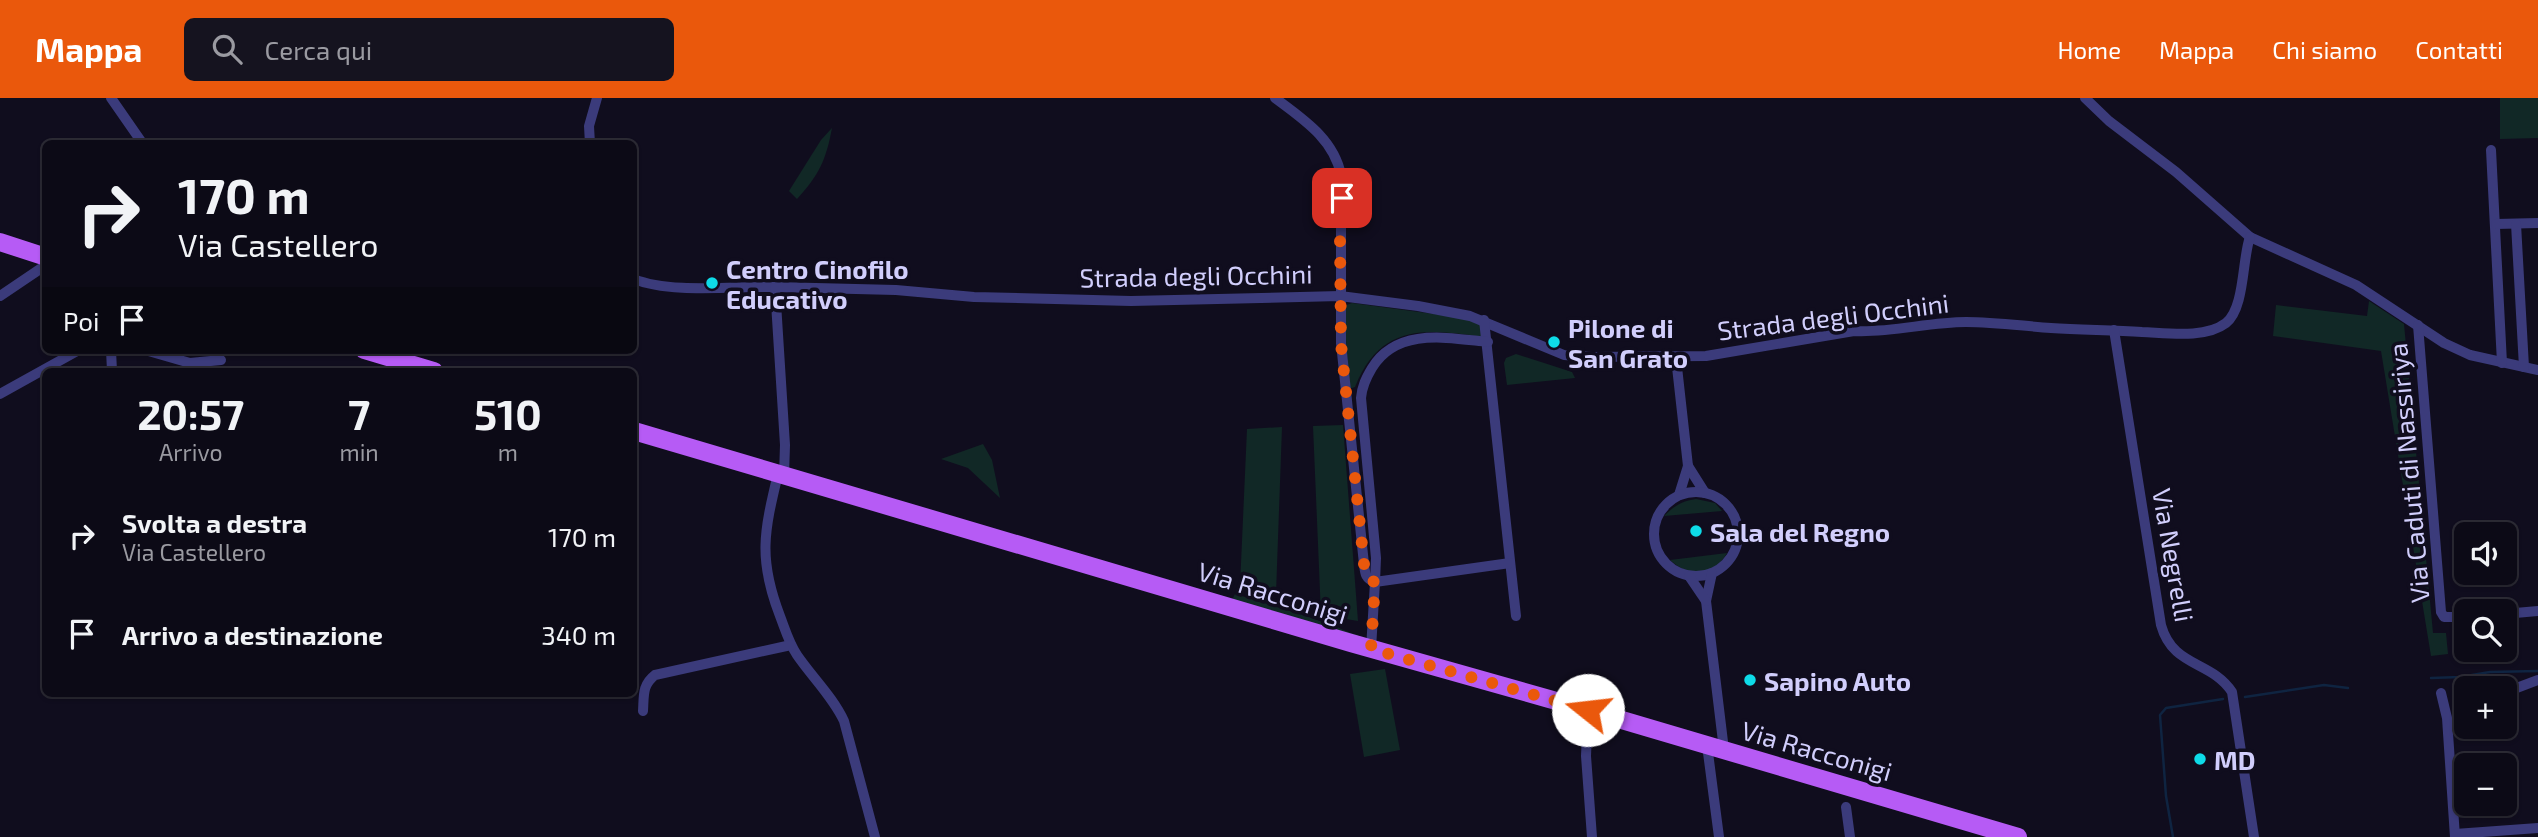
<!DOCTYPE html>
<html lang="it">
<meta charset="utf-8">
<style>
body{margin:0;font-family:"Exo 2",sans-serif;background:#15131f;color:#f1f3f6;height:100vh;display:flex;flex-direction:column;font-size:26px;white-space:nowrap}
*{box-sizing:border-box;margin:0}
p{font-size:23px;color:#9a9aa1}
.icon{flex:none;width:38px;height:38px;fill:none;stroke:currentColor;stroke-width:2;stroke-linecap:round;stroke-linejoin:round}
.map{position:relative;flex:1;overflow:hidden}
.drawer{position:absolute;left:42px;top:270px;width:595px;height:329px;display:flex;flex-direction:column;background:#0c0a16;border-radius:10px;box-shadow:0 2px 5px #0004,0 0 0 2px #2c2b35}
.drawer>*{flex:none}
.guide{position:absolute;left:42px;top:42px;width:595px;height:214px;border-radius:10px;box-shadow:0 2px 5px #0004,0 0 0 2px #2c2b35;background:#0c0a16;color:#f1f3f6;overflow:hidden}
.tools{position:absolute;left:2454px;top:424px;display:grid;gap:14px}
.tools a{display:grid;place-items:center;width:63px;height:63px;border-radius:10px;background:#0c0a16;box-shadow:0 2px 5px #0004,0 0 0 2px #2c2b35;font-size:35px}
.pin{position:absolute;display:grid;place-items:center;width:60px;height:60px;color:#fff;margin:-30px;border-radius:14px;box-shadow:0 4px 10px #0006}
.me{position:absolute;width:77px;margin:-38px;rotate:286deg;stroke-linejoin:round;filter:drop-shadow(0 0 5px #0008)}
.turn{display:flex;align-items:center;gap:24px;height:147px;padding:0 21px;font-size:32px}
.turn .icon{width:91px;height:91px;stroke-width:2.5}
.turn b{display:block;font-size:49px;line-height:60px}
.then{display:flex;align-items:center;height:66px;padding:0 21px;background:#0003;gap:14px;font-size:26px}
.eta{display:flex;justify-content:space-evenly;align-items:center;height:119px;text-align:center}
.eta b{font-size:42px;font-weight:700;line-height:49px}
ul{padding:0;list-style:none}
li{display:flex;align-items:center;gap:21px;height:98px;padding:0 21px}
li div{flex:1}
li b{display:block;font-size:26px}
li em{font-style:normal}
header{display:flex;align-items:center;gap:42px;box-sizing:border-box;height:98px;padding:0 35px;background:#ea580c;color:#fff}
header strong{font-size:33px}
nav{display:flex;gap:38px;margin-inline-start:auto;font-size:24px}
.search{width:490px;height:63px;background:#15131f;display:flex;align-items:center;gap:18px;box-sizing:border-box;padding:0 24px;border-radius:10px;color:#9a9aa1;font-size:26px}
.map>svg:first-child{display:block}
.green{fill:#112826}
.lines{fill:none;stroke-linecap:round;stroke-linejoin:round}
.stream{stroke:#0f2441;stroke-width:2.5}
.street{stroke:#3b3b7b;stroke-width:10}
.primary{stroke:#b65bf5;stroke-width:18}
.route{stroke:#ea580c;stroke-width:12;stroke-dasharray:0 21.6}
.poi-dot{fill:#0edbe8;stroke:#100d1e;stroke-width:2.5}
.labels{text-anchor:middle;dominant-baseline:central;stroke-width:7;stroke-linejoin:round;paint-order:stroke}
.poi-label{font-size:26px;font-weight:bold;fill:#d1cefc;stroke:#100d1e;text-anchor:start}
.street-label{font-size:26px;fill:#d1cefc;stroke:#100d1e}
</style>
<header>
<strong>Mappa</strong>
<div class="search"><svg class="icon" aria-label="search" viewBox="0 0 24 24"><circle cx="10" cy="10" r="6"/><path d="M15 15l6 6"/></svg>Cerca qui</div>
<nav><a>Home</a><a>Mappa</a><a>Chi siamo</a><a>Contatti</a></nav>
</header>
<div class="map">
<svg width="2538" height="739" viewBox="0 0 2538 739">
<rect width="100%" height="100%" fill="#100d1e"/>
<g class="green">
<polygon points="2500,0 2538,0 2538,40 2500,41"/>
<path d="M 832,30 C 826,62 819,77 797,101 L 789,93 L 821,42 Z"/>
<polygon points="2369,203 2404,226 2433,535 2446,535 2448,556 2431,558 2381,253 2273,238 2276,207 2367,218"/>
<path d="M 1352,205 L 1464,220 L 1480,225 L 1483,239 C 1425,230 1380,226 1355,289 L 1349,291 L 1344,208 Z"/>
<polygon points="1516,256 1572,274 1575,280 1507,287 1504,265 1506,260"/>
<polygon points="1343,327 1358,523 1321,517 1313,328"/>
<polygon points="1282,329 1276,496 1240,488 1247,331"/>
<polygon points="983,346 992,362 1000,400 968,370 941,361"/>
<path d="M 1696,401 L 1715,405 L 1722,413 L 1664,418 C 1674,408 1682,403 1696,401 Z"/>
<path d="M 1727,455 C 1714,479 1689,480 1670,462 Z"/>
<path d="M 1235,496 C 1266,505 1296,515 1327,525 C 1337,528 1347,535 1358,537 L 1359,542 L 1232,502 Z"/>
<polygon points="1385,571 1400,652 1364,659 1350,576"/>
</g>
<g class="lines">
<g class="stream">
<polyline points="2431,580 2460,579 2490,574 2538,573"/>
<polyline points="2245,599 2324,587 2348,590"/>
<polyline points="2173,739 2166,698 2160,617 2166,610 2223,601"/>
</g>
<g class="street">
<polyline points="111,0 143,46"/>
<path d="M 1275,0 C 1303,21 1334,41 1341,77 L 1341,245 L 1364,466 C 1365,475 1365,481 1375,484 L 1371,551"/>
<polyline points="2085,0 2109,23 2176,74 2250,139 2356,187 2444,245 2470,257 2538,272"/>
<polyline points="590,46 589,28 597,0"/>
<polyline points="2491,52 2502,265"/>
<polyline points="2496,126 2538,125"/>
<polyline points="2516,126 2524,269"/>
<path d="M 634,181 C 670,196 735,188 775,189 L 785,347 L 784,378"/>
<path d="M 775,189 L 896,192 L 974,199 L 1131,203 L 1340,198 L 1418,208 L 1470,218 L 1564,257 L 1592,259 L 1706,258 L 1854,233 C 1892,235 1928,224 1966,224 C 1994,224 2023,228 2051,230 C 2082,232 2112,232 2142,234 C 2167,235 2205,241 2226,225 C 2245,210 2242,161 2250,139"/>
<polyline points="0,198 46,167"/>
<polyline points="1484,222 1516,518"/>
<polyline points="2418,227 2441,514 2444,519 2466,519"/>
<path d="M 2114,232 L 2161,527 C 2173,570 2211,562 2232,594 L 2254,739"/>
<path d="M 1488,244 C 1448,240 1397,229 1372,270 C 1366,280 1362,288 1361,300 L 1376,460 L 1375,484 L 1510,465"/>
<polyline points="111,252 112,273"/>
<polyline points="145,252 190,265 221,262"/>
<polyline points="1676,260 1688,368 1679,397"/>
<polyline points="0,296 79,252"/>
<polyline points="1688,368 1705,395"/>
<path d="M 778,376 C 764,434 758,461 780,518 C 785,531 789,545 797,557 C 812,579 833,599 844,623 L 875,739"/>
<circle cx="1696" cy="436" r="42"/>
<polyline points="1712,475 1706,503 1724,652"/>
<polyline points="1689,478 1706,503"/>
<polyline points="2504,516 2538,513"/>
<polyline points="2514,591 2538,582"/>
<polyline points="2441,595 2447,620 2455,739"/>
<polyline points="1588,612 1586,658 1592,739"/>
<path d="M 643,613 C 644,598 642,587 655,577 L 791,547"/>
<polyline points="1707,647 1719,739"/>
<polyline points="1846,709 1850,739"/>
<polyline points="2455,736 2538,730"/>
</g>
<g class="primary">
<polyline points="0,144 46,159"/>
<polyline points="364,252 434,273"/>
<polyline points="634,333 1351,545 1588,612 2018,739"/>
</g>
</g>
<g class="lines">
<path class="route" d="M 1342,100 L 1340,142 L 1341,246 L 1364,466 C 1365,475 1365,481 1375,484 L 1371,551 L 1588,612"/>
</g>
<g class="poi-dot">
<circle cx="712" cy="185" r="7"/>
<circle cx="1554" cy="244" r="7"/>
<circle cx="1696" cy="433" r="7"/>
<circle cx="1750" cy="582" r="7"/>
<circle cx="2200" cy="661" r="7"/>
</g>
<g class="labels">
<g class="poi-label">
<text x="726" y="170">Centro Cinofilo<tspan x="726" dy="30">Educativo</tspan></text>
<text x="1568" y="229">Pilone di<tspan x="1568" dy="30">San Grato</tspan></text>
<text x="1710" y="433">Sala del Regno</text>
<text x="1764" y="582">Sapino Auto</text>
<text x="2214" y="661">MD</text>
</g>
<g class="street-label">
<text transform="translate(1196 177) rotate(-1)">Strada degli Occhini</text>
<text transform="translate(1833 218) rotate(-7)">Strada degli Occhini</text>
<text transform="translate(2408 375) rotate(-95)">Via Caduti di Nassiriya</text>
<text transform="translate(2174 457) rotate(80)">Via Negrelli</text>
<text transform="translate(1273 494) rotate(17)">Via Racconigi</text>
<text transform="translate(1817 652) rotate(16)">Via Racconigi</text>
</g>
</g>
</svg>
<div class="tools">
<a><svg class="icon" aria-label="sound" viewBox="0 0 24 24"><path d="M4 9h4l5-4v14l-5-4H4zM17 9q2 3 0 6"/></svg></a>
<a><svg class="icon" aria-label="search" viewBox="0 0 24 24"><circle cx="10" cy="10" r="6"/><path d="M15 15l6 6"/></svg></a>
<a>+</a>
<a>−</a>
</div>
<div class="pin" style="left:1342px;top:100px;background:#d93025"><svg class="icon" aria-label="arrive" viewBox="0 0 24 24"><path d="M6 21V4h12l-3 4 3 4H6"/></svg></div>
<svg class="me" style="left:1588px;top:612px" viewBox="-20 -20 40 40"><circle r="19" fill="#fff"/><path d="M0-13L10 11 0 6-10 11z" fill="#ea580c"/></svg>
<div class="guide">
<div class="turn"><svg class="icon" aria-label="right" viewBox="0 0 24 24"><path d="M7 20v-9h11M14 6l5 5-5 5"/></svg><div><b>170 m</b>Via Castellero</div></div>
<div class="then">Poi<svg class="icon" aria-label="arrive" viewBox="0 0 24 24"><path d="M6 21V4h12l-3 4 3 4H6"/></svg></div>
</div>
<section class="drawer">
<div class="eta">
<div><b>20:57</b><p>Arrivo</p></div>
<div><b>7</b><p>min</p></div>
<div><b>510</b><p>m</p></div>
</div>
<ul>
<li><svg class="icon" aria-label="right" viewBox="0 0 24 24"><path d="M7 20v-9h11M14 6l5 5-5 5"/></svg><div><b>Svolta a destra</b><p>Via Castellero</p></div><em>170 m</em></li>
<li><svg class="icon" aria-label="arrive" viewBox="0 0 24 24"><path d="M6 21V4h12l-3 4 3 4H6"/></svg><div><b>Arrivo a destinazione</b></div><em>340 m</em></li>
</ul>
</section>
</div>
